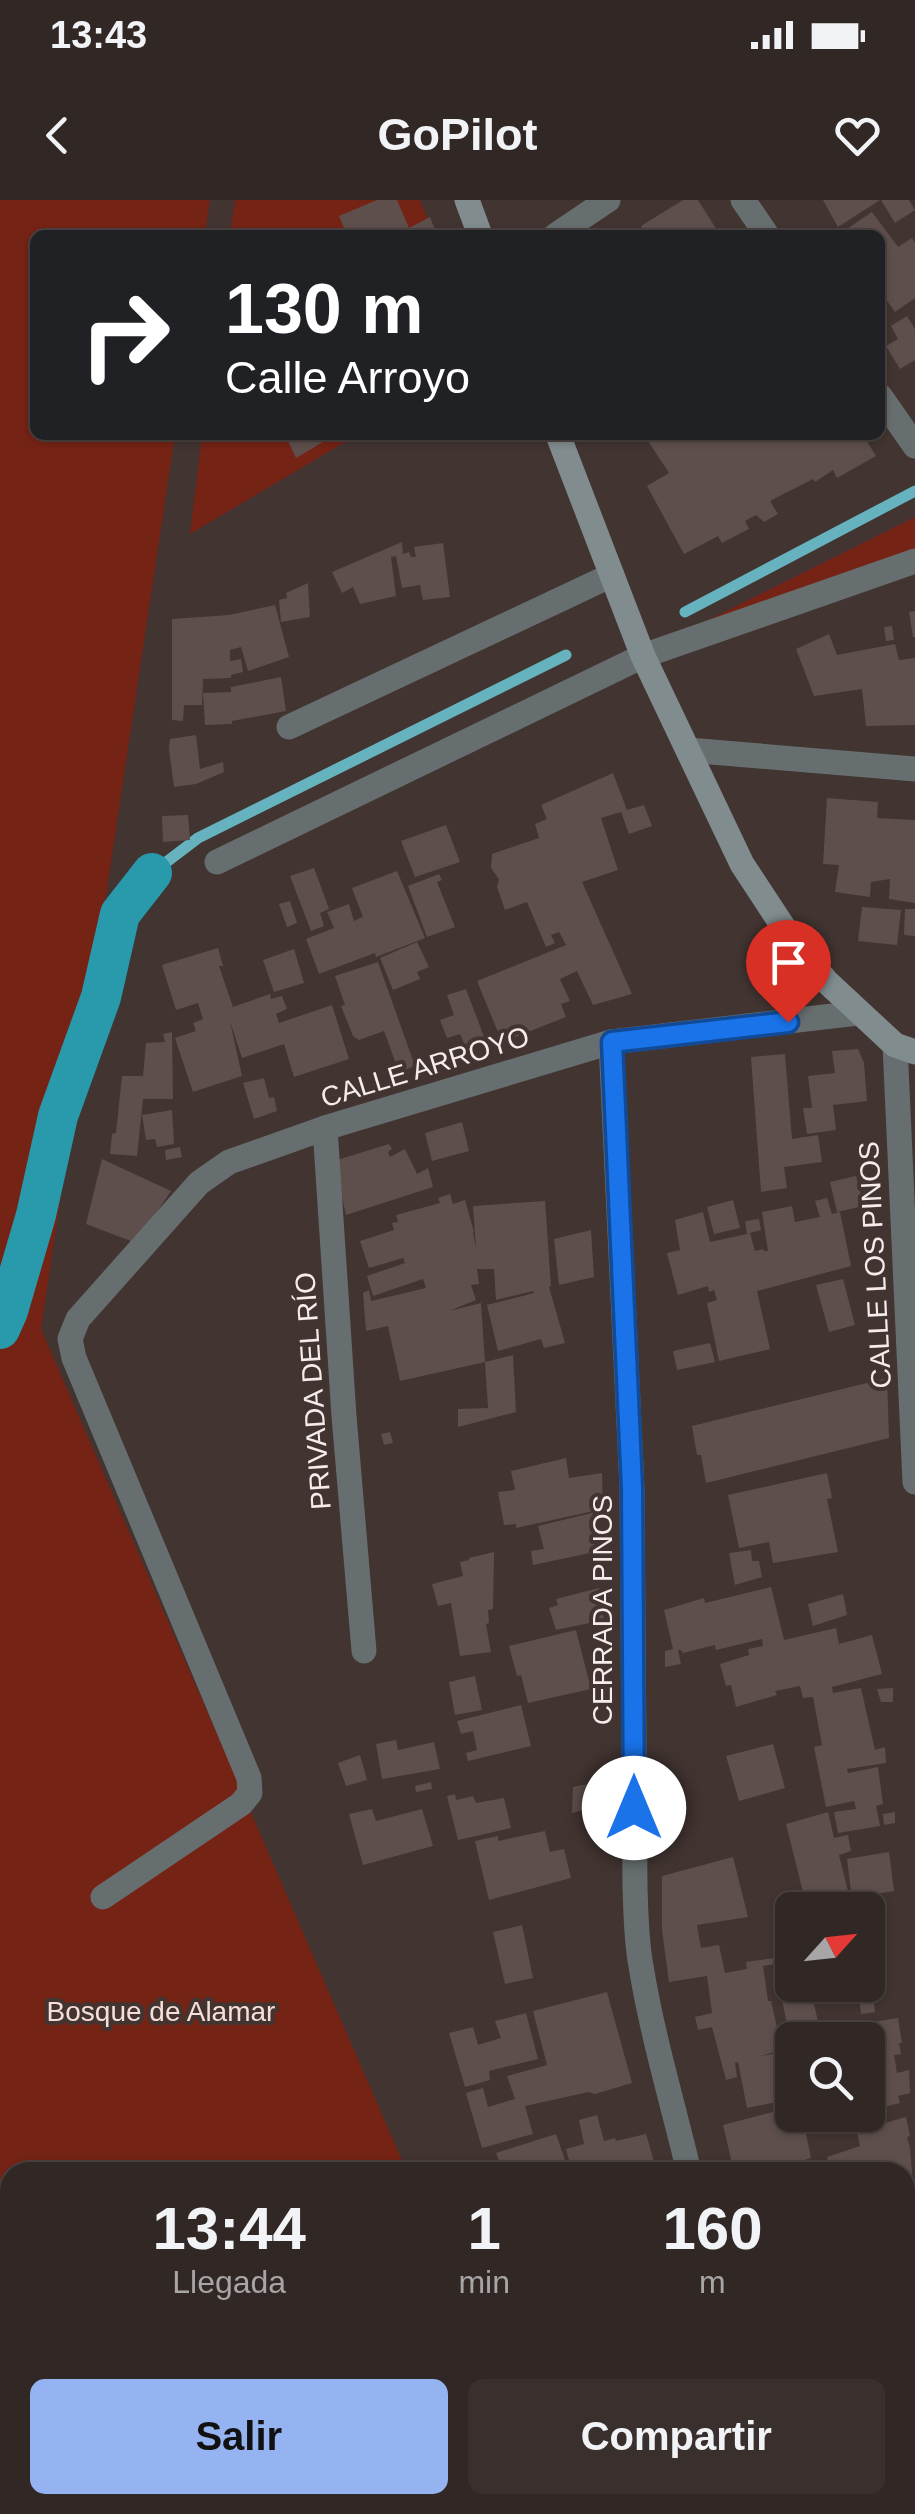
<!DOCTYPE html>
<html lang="es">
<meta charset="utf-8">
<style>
body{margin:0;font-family:Helvetica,sans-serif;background:#392f2d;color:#f1f3f6;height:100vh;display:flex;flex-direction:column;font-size:38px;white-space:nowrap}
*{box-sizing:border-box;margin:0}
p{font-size:32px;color:#a8a5a7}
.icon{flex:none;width:55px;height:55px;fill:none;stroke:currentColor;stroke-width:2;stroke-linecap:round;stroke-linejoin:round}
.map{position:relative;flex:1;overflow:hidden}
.panel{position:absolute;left:0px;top:1962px;width:915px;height:352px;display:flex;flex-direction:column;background:#312725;border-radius:30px 30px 0 0;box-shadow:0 2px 8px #0004,0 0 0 2px #4c4442}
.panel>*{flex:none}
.hud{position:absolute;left:30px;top:30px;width:855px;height:210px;border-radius:15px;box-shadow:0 2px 8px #0004,0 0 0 2px #4c4442;background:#202124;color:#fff;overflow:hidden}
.needle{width:65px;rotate:63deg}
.fabs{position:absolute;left:775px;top:1692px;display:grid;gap:20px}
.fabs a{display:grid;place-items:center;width:110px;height:110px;border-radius:15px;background:#312725;box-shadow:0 2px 8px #0004,0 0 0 2px #4c4442;font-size:50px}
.pin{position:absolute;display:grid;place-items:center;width:85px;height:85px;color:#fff;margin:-102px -42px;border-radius:50% 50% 50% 0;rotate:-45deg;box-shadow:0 0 10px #0007}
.pin .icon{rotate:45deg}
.me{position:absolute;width:110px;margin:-55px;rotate:0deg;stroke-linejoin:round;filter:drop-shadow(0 0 8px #0008)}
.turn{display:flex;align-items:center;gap:35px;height:210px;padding:0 30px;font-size:45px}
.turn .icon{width:130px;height:130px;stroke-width:2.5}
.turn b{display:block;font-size:70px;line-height:85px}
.eta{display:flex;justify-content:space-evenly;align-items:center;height:170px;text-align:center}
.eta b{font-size:60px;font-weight:700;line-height:70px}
.primary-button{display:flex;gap:20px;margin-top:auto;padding:20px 30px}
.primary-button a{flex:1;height:115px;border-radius:15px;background:#95b2f1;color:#111;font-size:40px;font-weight:700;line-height:115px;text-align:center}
.primary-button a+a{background:#392f2d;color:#f1f3f6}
.status{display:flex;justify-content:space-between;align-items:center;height:70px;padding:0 50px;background:#312725;direction:ltr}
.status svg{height:28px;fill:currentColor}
header{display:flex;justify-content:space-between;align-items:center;height:130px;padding:0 30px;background:#312725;font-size:45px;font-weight:700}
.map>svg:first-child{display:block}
.green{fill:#752315}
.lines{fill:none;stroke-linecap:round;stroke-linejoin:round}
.stream{stroke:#66b3bf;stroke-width:11}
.canal{stroke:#289aac;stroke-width:40}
.building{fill:#5e4f4c}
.street{stroke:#676e6f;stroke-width:25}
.secondary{stroke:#818c8e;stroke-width:25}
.route-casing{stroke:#114b97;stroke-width:25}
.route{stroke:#1a73e8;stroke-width:18}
.labels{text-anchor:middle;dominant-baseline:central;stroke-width:8;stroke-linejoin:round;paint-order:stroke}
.street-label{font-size:28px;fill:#f5eceb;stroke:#413431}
.park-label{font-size:28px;fill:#f8ded8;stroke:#413431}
</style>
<div class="status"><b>13:43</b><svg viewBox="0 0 49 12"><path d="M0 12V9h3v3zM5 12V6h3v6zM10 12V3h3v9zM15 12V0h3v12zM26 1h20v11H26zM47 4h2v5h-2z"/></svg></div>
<header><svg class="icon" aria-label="back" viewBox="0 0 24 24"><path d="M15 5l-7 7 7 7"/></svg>GoPilot<svg class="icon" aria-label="heart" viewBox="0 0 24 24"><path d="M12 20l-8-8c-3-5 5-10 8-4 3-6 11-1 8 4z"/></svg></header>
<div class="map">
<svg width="915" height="2314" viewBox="0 0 915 2314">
<rect width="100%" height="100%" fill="#413431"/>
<g class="green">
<polygon points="0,0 210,0 205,35 35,35 35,235 175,235 41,1129 407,1972 10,1972 10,2305 551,2305 555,2314 0,2314"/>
<polygon points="235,0 420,0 434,35 230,35"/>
<polygon points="202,235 357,235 190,334"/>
<polygon points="915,317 915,353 664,442"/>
</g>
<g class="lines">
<g class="stream">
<polyline points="685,412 915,291"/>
<polyline points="152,673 198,638 566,455"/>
</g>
<polyline class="canal" points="0,1129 8,1111 36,1015 58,916 101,797 120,714 152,673"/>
</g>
<g class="building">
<polygon points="377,0 397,0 409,28 430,17 437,35 347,35 339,16"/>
<polygon points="683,0 698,0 720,35 647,35 641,26"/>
<polygon points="823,0 880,0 838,27"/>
<polygon points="881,0 909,0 915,10 895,23"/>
<polygon points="872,12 898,47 912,38 915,43 915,98 895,112 880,91 880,68 884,66 880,59 880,35 838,35"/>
<polygon points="907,116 915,129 915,160 900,169 886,146 898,139 891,126"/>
<polygon points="285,235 319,235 323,242 296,258"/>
<polygon points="644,235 863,235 876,256 837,278 833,270 815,282 813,279 770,301 778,314 764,322 756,315 745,321 749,329 722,343 718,336 684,354 647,286 669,273"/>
<polygon points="402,342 403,354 409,352 411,357 416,357 414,347 443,343 450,397 423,400 420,385 402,388 396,356 391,357 396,396 360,404 353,387 342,393 332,372"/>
<polygon points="308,383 310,417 281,422 279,400 287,398 286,393"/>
<polygon points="275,405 289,457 248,471 241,447 230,450 230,461 241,459 243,472 231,475 231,478 203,479 202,505 184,505 183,521 172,520 172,419 229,415"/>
<polygon points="915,411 915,437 913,437 909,412"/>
<polygon points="892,426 894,440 886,441 884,427"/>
<polygon points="829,434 837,455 895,444 899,460 915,458 915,525 866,526 862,489 814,496 796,449"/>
<polygon points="281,477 286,511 232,521 232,524 205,525 203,493 231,492 231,487"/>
<polygon points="196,535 200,569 223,562 224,572 196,584 174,587 169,549 170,539"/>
<polygon points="613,573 627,610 644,605 652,626 629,634 621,612 601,618 618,670 582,682 632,794 593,805 577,771 560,779 570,801 561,804 566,817 502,842 477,781 566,745 559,732 551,735 555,743 546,747 527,702 505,710 497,687 499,679 491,668 492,654 539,638 535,624 547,619 541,605"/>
<polygon points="827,598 878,602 877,618 915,620 915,703 889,699 890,679 871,682 870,697 835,692 839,665 823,664"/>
<polygon points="188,615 190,640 163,642 162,616"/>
<polygon points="446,625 460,662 415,677 401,641"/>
<polygon points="314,668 329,709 320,713 324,726 311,731 290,676"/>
<polygon points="397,671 425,738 376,757 375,753 319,774 306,739 334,728 327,712 349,704 354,721 363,717 352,688"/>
<polygon points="439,674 442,680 437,682 455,727 427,737 408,686"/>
<polygon points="290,701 297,723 287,727 279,704"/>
<polygon points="862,707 901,710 897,745 858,741"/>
<polygon points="905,709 915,709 915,736 904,735"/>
<polygon points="417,742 429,767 417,772 420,779 393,790 380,758"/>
<polygon points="218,748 223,766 219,766 233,807 270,794 271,799 282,796 287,809 276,814 279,823 332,805 349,859 294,877 284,844 242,858 230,821 242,876 193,892 175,838 196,831 193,823 203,819 198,803 176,810 162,765"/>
<polygon points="294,749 304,783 274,792 263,760"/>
<polygon points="378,762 415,866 399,872 384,831 359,840 353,836 341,806 345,805 335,776"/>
<polygon points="466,789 486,842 466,848 460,834 447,838 440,820 454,815 447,795"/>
<polygon points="172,832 173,899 143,899 137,956 110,954 112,934 116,933 122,876 143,876 146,843 165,842 163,834"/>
<polygon points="858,849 864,863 867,901 833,905 836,930 807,934 803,908 812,908 808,876 835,873 832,851"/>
<polygon points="785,854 792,939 818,935 822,962 784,967 787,988 761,992 751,857"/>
<polygon points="264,878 269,898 274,897 277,911 254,919 243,883"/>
<polygon points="172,910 174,944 157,947 155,939 146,940 142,915"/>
<polygon points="462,922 469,951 432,961 425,933"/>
<polygon points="389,944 392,949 388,952 390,957 405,949 417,974 428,968 433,987 346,1015 334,961"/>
<polygon points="180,947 182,957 166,960 165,950"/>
<polygon points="102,959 171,991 136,1043 86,1024"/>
<polygon points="856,976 864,1006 837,1012 830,982"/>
<polygon points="450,994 453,1004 465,1000 474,1032 473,1033 476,1048 473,1006 545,1001 551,1086 549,1087 565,1143 544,1148 541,1139 498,1151 487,1105 534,1093 533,1091 496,1100 494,1069 477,1069 479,1084 471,1085 476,1100 449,1111 481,1103 485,1162 513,1155 516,1212 458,1227 458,1209 488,1208 485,1162 400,1181 388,1126 366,1131 363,1093 369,1090 371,1101 426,1088 423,1079 373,1096 367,1076 405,1063 403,1058 369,1068 360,1041 394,1030 392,1023 398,1022 396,1015 440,1003 438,998"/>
<polygon points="827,998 832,1014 840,1012 851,1066 757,1091 770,1149 719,1161 707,1103 717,1100 714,1090 709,1092 708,1086 678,1095 667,1053 680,1050 675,1020 703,1012 710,1042 747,1034 745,1021 759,1019 761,1030 750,1033 755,1051 763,1049 764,1051 768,1051 762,1012 792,1006 795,1022 820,1017 815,1001"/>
<polygon points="733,1000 740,1028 714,1034 707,1007"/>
<polygon points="591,1030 594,1077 559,1085 554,1039"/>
<polygon points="843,1079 855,1125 829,1132 816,1085"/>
<polygon points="710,1143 715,1162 677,1170 673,1151"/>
<polygon points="887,1178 889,1238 706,1283 701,1255 697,1255 692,1226"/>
<polygon points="390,1232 393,1243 384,1245 381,1234"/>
<polygon points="566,1258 569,1278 602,1273 603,1309 516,1328 516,1324 504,1325 498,1292 515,1290 511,1271"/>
<polygon points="827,1273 832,1298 827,1299 838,1352 773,1363 769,1342 739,1348 728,1295"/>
<polygon points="596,1312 604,1350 533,1365 531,1351 544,1349 538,1326"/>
<polygon points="751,1350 752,1361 759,1361 762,1377 735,1385 729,1353"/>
<polygon points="494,1352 493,1409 488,1410 489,1423 486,1424 491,1452 460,1456 451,1403 438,1406 432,1384 463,1376 460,1362 469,1360 469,1358"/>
<polygon points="771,1387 784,1440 836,1428 839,1444 872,1435 882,1474 832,1487 833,1493 861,1488 875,1550 885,1547 886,1563 847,1569 848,1573 878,1567 883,1604 876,1606 880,1626 838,1633 834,1612 856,1609 854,1601 826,1607 814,1547 822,1545 813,1497 803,1498 800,1486 775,1491 777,1495 736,1507 731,1485 726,1486 720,1464 749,1455 748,1449 763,1446 762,1439 716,1450 715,1445 683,1453 681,1450 678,1450 681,1464 665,1467 665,1451 673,1449 664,1410 704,1398 705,1403"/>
<polygon points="599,1388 604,1420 556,1430 549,1408 558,1405 556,1399"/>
<polygon points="843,1394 847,1415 813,1426 808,1404"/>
<polygon points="576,1430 591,1489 528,1503 521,1475 517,1476 509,1446"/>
<polygon points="475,1476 482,1510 455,1515 449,1482"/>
<polygon points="893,1488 893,1502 881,1502 877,1489"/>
<polygon points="521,1505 531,1546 468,1561 466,1553 477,1550 473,1531 461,1534 457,1521"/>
<polygon points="396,1540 398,1550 434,1542 440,1569 382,1579 376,1544"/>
<polygon points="773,1544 785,1588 739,1601 726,1556"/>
<polygon points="360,1555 367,1580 346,1586 338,1563"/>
<polygon points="607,1580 607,1604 572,1613 573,1587"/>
<polygon points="431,1582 432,1589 416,1592 415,1586"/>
<polygon points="455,1594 456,1600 473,1596 476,1603 504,1598 511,1628 458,1640 447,1596"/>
<polygon points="372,1609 376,1621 422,1609 433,1646 363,1665 349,1614"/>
<polygon points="828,1612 834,1638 848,1635 851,1651 839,1655 850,1699 778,1709 776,1697 783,1696 785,1698 804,1696 786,1624"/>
<polygon points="895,1612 895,1623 884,1625 883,1614"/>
<polygon points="545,1631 550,1652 564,1649 571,1678 489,1700 475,1641 498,1636 498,1641"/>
<polygon points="889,1652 894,1691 852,1698 847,1659"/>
<polygon points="733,1657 748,1717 697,1725 701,1748 719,1745 725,1773 747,1769 746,1762 774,1758 775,1764 763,1766 768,1801 771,1801 782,1850 760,1856 786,1852 787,1860 792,1859 792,1872 790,1872 792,1899 747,1908 738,1862 735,1863 737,1877 726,1880 712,1827 698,1830 695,1817 712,1813 707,1776 669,1782 662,1730 662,1676"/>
<polygon points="522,1725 533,1778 505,1784 493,1732"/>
<polygon points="792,1776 792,1785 810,1785 820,1831 830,1829 832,1840 790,1840 778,1779"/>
<polygon points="872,1787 875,1812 861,1814 858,1788"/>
<polygon points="607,1792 632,1883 595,1894 589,1892 525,1906 533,1934 482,1948 466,1893 483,1888 488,1907 515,1899 507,1876 547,1865 533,1811"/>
<polygon points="526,1813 538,1859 489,1871 490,1880 465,1887 449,1833 473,1827 478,1845 501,1838 495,1821"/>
<polygon points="898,1818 902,1843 899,1843 901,1854 894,1855 897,1873 909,1870 910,1893 898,1896 900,1903 880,1908 885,1923 906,1917 910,1936 907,1937 910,1948 915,2009 905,2011 905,1972 831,1972 827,1957 860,1946 853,1915 868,1915 868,1880 879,1877 875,1847 868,1849 868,1840 860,1840 858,1828 860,1828 860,1824"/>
<polygon points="792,1907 792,1915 802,1915 811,1958 801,1961 804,1972 734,1972 723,1925"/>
<polygon points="597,1915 604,1941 615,1938 616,1941 646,1934 657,1972 591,1972 588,1960 570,1964 566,1949 584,1944 579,1920"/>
<polygon points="556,1934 566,1963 555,1966 558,1972 504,1972 496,1953"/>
<polygon points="906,2081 915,2112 905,2114 905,2081"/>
<polygon points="915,2171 915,2214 905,2217 905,2185 913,2183 909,2172"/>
<polygon points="754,2305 839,2305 839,2306 814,2314 746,2314 755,2310"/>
</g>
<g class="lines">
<g class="street">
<polyline points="743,0 767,35"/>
<polyline points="556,35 608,0"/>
<polyline points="880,196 915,246"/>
<polyline points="289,527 612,375"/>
<polyline points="688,550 915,569"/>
<polyline points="217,662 643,456 915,361"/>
<path d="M 611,842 L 632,1288 L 635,1687 C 636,1713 636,1740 641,1766 C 652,1835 673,1904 689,1972"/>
<polyline points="895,845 915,1282"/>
<polyline points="325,928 344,1216 364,1451"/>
<polyline points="103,1697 241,1604 250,1593 249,1578 74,1158 70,1139 78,1119 199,983 229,962 325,928 611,842 858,813"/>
<polyline points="905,2129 915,2126"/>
</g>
<g class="secondary">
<polyline points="467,0 480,35"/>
<polyline points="558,235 643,456 742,664 792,740 827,782 895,845 915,852"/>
</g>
</g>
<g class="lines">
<defs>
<polyline id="route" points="634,1608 632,1288 612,842 788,822"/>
</defs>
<use href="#route" class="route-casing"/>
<use href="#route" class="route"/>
</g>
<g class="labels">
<g class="street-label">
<text transform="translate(425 867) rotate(-17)">CALLE ARROYO</text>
<text transform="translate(875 1065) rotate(-93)">CALLE LOS PINOS</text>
<text transform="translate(313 1191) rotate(-94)">PRIVADA DEL RÍO</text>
<text transform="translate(602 1410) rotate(-90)">CERRADA PINOS</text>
</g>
<g class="park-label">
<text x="161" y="1811">Bosque de Alamar</text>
</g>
</g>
</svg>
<div class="fabs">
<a><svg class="needle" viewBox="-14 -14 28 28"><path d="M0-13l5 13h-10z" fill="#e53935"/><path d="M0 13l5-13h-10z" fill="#a8a5a7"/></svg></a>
<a><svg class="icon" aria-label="search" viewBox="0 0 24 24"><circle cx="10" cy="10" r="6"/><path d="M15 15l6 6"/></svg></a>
</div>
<div class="pin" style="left:788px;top:822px;background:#d93025"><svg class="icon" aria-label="arrive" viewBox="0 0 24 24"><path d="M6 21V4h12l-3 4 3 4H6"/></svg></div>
<svg class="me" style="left:634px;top:1608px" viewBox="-20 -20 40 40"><circle r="19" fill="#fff"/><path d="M0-13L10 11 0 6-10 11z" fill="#1a73e8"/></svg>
<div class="hud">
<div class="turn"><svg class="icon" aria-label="right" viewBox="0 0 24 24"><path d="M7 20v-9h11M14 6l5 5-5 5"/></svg><div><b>130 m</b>Calle Arroyo</div></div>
</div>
<section class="panel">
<div class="eta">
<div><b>13:44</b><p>Llegada</p></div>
<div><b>1</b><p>min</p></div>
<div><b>160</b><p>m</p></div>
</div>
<div class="primary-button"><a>Salir</a><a>Compartir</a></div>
</section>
</div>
